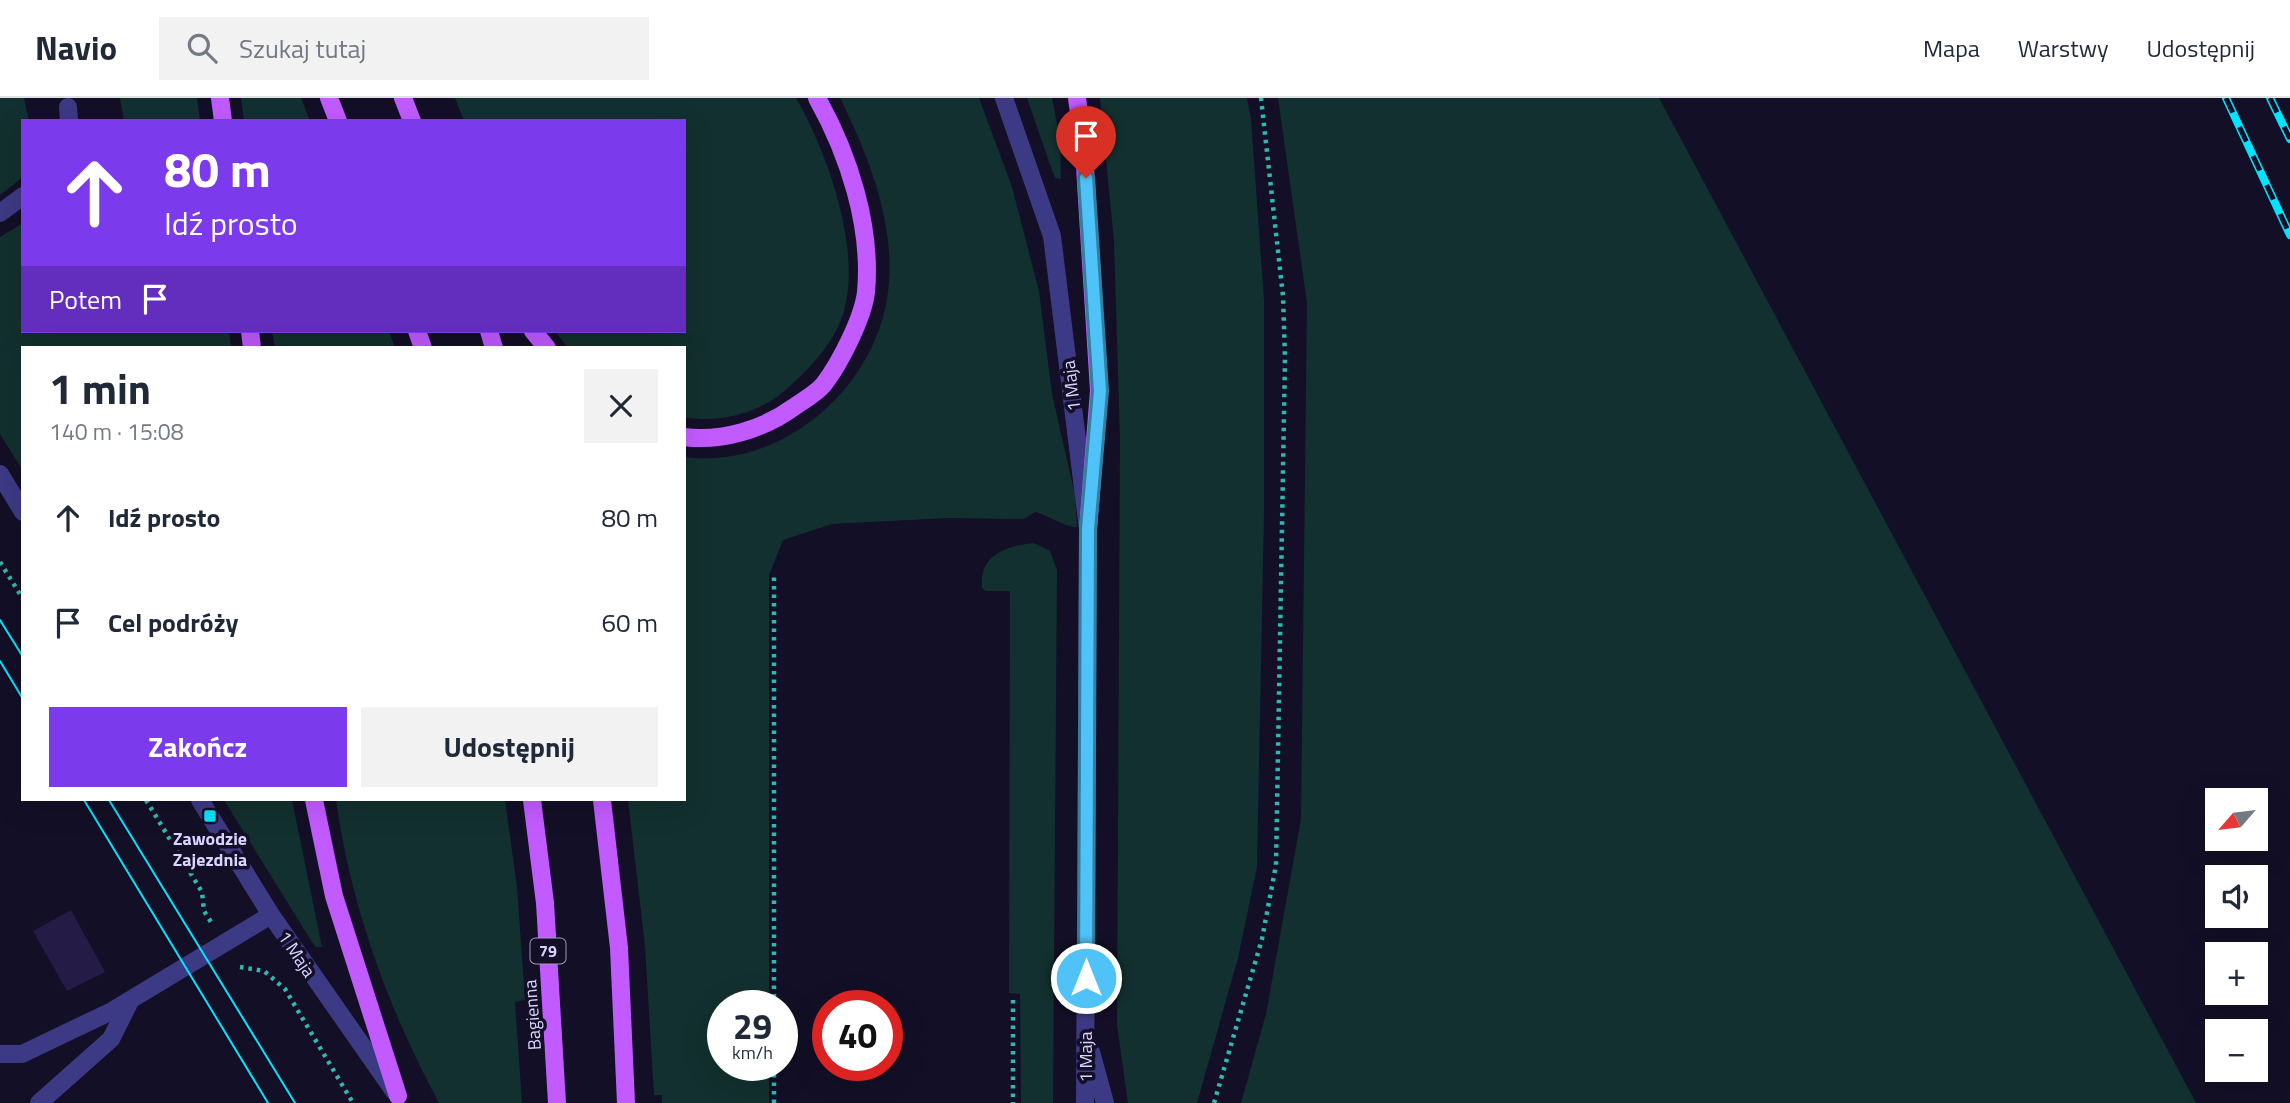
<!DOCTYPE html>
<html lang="pl">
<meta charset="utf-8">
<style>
body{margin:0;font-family:"Titillium Web",sans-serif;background:#f2f2f3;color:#1f2937;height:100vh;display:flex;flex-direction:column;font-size:26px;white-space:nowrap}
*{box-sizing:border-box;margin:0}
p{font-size:23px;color:#747a83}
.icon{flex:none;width:38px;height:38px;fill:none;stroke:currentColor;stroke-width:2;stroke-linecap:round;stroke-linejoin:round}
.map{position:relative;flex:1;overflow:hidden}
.sheet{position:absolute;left:21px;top:248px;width:665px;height:455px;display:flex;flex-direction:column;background:#fff;border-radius:0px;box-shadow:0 7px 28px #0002}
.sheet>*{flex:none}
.banner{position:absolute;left:21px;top:21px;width:665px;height:214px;border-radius:0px;box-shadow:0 7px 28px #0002;background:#7c3aed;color:#fff;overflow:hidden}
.needle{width:46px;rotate:242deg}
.buttons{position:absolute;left:2205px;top:690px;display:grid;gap:14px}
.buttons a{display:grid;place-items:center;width:63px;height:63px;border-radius:0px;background:#fff;box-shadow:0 7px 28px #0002;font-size:35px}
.speed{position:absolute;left:707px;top:892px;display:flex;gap:14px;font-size:35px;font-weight:700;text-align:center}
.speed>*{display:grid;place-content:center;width:91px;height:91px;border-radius:50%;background:#fff;box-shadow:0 7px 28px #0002;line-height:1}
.speed small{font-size:18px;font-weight:400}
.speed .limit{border:10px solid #d22;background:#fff;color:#111}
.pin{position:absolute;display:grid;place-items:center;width:60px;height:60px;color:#fff;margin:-72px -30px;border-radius:50% 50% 50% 0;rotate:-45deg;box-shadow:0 0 7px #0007}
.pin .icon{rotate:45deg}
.me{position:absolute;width:77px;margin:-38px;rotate:0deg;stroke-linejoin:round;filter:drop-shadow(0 0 5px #0008)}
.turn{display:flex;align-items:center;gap:24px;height:147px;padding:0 28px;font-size:32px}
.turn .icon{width:91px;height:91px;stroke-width:2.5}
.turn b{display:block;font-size:49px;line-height:60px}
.then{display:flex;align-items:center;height:66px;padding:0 28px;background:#0003;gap:14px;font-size:26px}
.round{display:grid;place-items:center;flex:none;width:74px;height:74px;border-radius:0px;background:#f2f2f3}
.headline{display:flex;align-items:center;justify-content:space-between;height:119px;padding:0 28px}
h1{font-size:42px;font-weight:700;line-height:52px}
.cta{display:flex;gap:14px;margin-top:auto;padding:14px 28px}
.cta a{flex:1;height:80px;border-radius:0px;background:#7c3aed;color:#fff;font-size:28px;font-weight:700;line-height:80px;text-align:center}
.cta a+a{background:#f2f2f3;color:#1f2937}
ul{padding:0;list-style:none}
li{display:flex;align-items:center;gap:21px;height:105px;padding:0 28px}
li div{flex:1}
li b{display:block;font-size:26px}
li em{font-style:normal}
header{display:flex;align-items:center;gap:42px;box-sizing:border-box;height:98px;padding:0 35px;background:#fff;border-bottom:2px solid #e0e1e3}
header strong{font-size:33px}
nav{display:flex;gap:38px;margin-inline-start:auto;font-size:24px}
.search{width:490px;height:63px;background:#f2f2f3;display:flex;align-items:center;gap:18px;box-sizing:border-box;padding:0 24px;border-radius:0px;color:#747a83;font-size:26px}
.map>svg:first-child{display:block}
.green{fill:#12302f}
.building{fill:#241b47}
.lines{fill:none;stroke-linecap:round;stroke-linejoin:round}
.path{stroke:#2fb8b0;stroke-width:4.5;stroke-dasharray:3.5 5;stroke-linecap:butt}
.minor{stroke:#3d3a85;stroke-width:18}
.major{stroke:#c25bff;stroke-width:18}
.tram{stroke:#00e5ff;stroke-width:2}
.rail-casing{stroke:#00e5ff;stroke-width:8}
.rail{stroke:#130f26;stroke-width:5;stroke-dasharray:16;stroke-linecap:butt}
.route-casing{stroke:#337fa1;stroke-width:18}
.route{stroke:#4fc3f7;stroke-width:12}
.poi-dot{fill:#00e5ff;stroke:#130f26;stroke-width:2.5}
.labels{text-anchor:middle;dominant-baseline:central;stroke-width:7;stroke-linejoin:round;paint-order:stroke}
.shield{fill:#130f26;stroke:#9e99be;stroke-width:2}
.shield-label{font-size:16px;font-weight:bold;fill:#d9d4ff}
.street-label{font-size:18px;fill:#d9d4ff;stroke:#130f26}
.poi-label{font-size:18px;font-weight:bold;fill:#d9d4ff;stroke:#130f26}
</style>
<header>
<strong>Navio</strong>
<div class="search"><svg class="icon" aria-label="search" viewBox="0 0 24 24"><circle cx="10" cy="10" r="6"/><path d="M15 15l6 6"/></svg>Szukaj tutaj</div>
<nav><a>Mapa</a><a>Warstwy</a><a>Udostępnij</a></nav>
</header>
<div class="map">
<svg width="2290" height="1005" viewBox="0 0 2290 1005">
<rect width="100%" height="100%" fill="#130f26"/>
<g class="green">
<polygon points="0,0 24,0 29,23 23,23 23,79 0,97"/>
<polygon points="120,0 197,0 200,23 124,23"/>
<polygon points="241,0 301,0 310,23 244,23"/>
<path d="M 455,0 L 796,0 C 828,55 864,157 842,219 C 833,246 809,271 788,290 C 761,315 720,326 684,319 L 684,250 L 568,250 L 555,233 L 684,233 L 684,23 L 464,23 Z"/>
<path d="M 840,0 L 979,0 L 1012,89 L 1039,193 L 1052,296 L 1075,397 L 1077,429 C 1067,430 1047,417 1035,414 L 1024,421 L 947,420 L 832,426 L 783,442 L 769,477 L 769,908 L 723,908 L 723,968 L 769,968 L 769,1005 L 662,1005 L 662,997 L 654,997 L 645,848 L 628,702 L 684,702 L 684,359 C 786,372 882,285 889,184 C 894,122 867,54 840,0 Z"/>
<polygon points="1027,0 1052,0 1060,41 1061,81 1055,80 1052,72"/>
<polygon points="1100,0 1247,0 1251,21 1264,202 1264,415 1257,769 1238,860 1197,1005 1128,1005 1117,927 1120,341 1114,143"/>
<polygon points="1278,0 1659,0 2196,1005 1241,1005 1266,916 1301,721 1307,205"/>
<polygon points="23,125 23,233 229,233 231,250 23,250 23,373 0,336 0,139"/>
<polygon points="272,233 389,233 395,250 275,250"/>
<path d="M 1034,445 L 1050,453 L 1057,472 L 1053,1005 L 1021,1005 L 1020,896 L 1009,895 L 1010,493 L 986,493 L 982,490 C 979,457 1005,448 1034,445 Z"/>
<polygon points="224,702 292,702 322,849 316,849 312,844"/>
<path d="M 336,702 L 505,702 L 517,789 L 525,902 L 515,904 L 522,1005 L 439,1005 C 388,910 351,809 336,702 Z"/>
</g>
<polygon class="building" points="71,812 105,874 67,893 33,833"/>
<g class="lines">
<g class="path">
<polyline points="0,464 23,501"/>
<polyline points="146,702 202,794 204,813 211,824"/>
<polyline points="240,869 264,873 285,891 353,1005"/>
<polyline points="1013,902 1013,1005"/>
<polyline points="774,908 774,478"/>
<polyline points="774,1005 774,968"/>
<polyline points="1214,1005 1262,841 1276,767 1285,260 1283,198 1261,0"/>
</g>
<g class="minor">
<polyline points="1004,0 1052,138 1088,431 1085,1005"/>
<polyline points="68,9 69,23"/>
<polyline points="0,115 23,98"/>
<polyline points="0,376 23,414"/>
<polyline points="200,702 271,817 394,993"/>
<polyline points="1091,954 1105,1005"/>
<polyline points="0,956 22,956 112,913 271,817"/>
<polyline points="39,1005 111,941 130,903"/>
</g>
<g class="major">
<polyline points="220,0 223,23"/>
<polyline points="329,0 338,23"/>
<polyline points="403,0 412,23"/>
<polyline points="1077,0 1084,53 1099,293 1088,431"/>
<polyline points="250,233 252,250"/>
<polyline points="417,233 423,250"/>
<polyline points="489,233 494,250"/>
<polyline points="533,233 547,250"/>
<path d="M 684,339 C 722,344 764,331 794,309 C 804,302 817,295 824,286 C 840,265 863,220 866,194 C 872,129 849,57 817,0"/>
<polyline points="314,702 334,798 398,998"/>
<polyline points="532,702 545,805 557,1005"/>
<polyline points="602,702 619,850 626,1005"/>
</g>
<g class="tram">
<polyline points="0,522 23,559"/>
<polyline points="0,563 23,601"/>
<polyline points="84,702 268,1005"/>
<polyline points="109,702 295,1005"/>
</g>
<defs>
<g id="rail">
<polyline points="2226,0 2290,137"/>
<polyline points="2270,0 2290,41"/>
</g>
</defs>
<use href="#rail" class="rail-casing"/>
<use href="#rail" class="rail"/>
</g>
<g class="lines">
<defs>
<polyline id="route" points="1086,880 1088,431 1100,293 1086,80"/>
</defs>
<use href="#route" class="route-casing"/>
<use href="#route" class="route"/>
</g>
<rect class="poi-dot" x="203" y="711" width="14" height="14" rx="3.5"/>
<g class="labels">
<rect class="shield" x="530.5" y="840.5" width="35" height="25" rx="5"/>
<g class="shield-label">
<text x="548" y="853">79</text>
</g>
<g class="street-label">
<text transform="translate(1071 288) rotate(-97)">1 Maja</text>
<text transform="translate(297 856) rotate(56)">1 Maja</text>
<text transform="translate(532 917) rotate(-94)">Bagienna</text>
<text transform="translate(1085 959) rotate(-90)">1 Maja</text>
</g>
<g class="poi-label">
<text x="210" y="740">Zawodzie<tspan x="210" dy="21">Zajezdnia</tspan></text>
</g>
</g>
</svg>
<div class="buttons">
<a><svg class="needle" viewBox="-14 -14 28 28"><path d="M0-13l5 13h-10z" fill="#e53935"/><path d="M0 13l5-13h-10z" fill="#747a83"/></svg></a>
<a><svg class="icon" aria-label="sound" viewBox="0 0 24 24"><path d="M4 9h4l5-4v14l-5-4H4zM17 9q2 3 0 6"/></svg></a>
<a>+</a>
<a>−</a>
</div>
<div class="speed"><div>29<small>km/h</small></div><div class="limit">40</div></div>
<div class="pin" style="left:1086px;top:80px;background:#d93025"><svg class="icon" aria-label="arrive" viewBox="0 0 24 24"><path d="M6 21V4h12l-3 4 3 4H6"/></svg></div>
<svg class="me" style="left:1086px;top:880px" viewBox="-20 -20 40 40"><circle r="17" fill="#4fc3f7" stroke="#fff" stroke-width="3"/><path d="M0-11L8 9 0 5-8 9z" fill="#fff"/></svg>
<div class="banner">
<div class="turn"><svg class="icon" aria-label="ahead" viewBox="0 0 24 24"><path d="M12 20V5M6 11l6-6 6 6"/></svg><div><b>80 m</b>Idź prosto</div></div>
<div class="then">Potem<svg class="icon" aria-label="arrive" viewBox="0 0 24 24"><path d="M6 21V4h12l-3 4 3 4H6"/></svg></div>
</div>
<section class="sheet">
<div class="headline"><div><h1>1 min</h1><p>140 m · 15:08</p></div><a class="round"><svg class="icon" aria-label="close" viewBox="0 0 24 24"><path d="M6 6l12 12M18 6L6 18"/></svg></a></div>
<ul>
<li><svg class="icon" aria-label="ahead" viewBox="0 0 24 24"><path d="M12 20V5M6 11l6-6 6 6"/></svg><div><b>Idź prosto</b></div><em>80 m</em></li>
<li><svg class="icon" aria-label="arrive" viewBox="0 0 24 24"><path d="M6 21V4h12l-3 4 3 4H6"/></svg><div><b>Cel podróży</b></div><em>60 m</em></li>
</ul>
<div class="cta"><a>Zakończ</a><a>Udostępnij</a></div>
</section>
</div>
